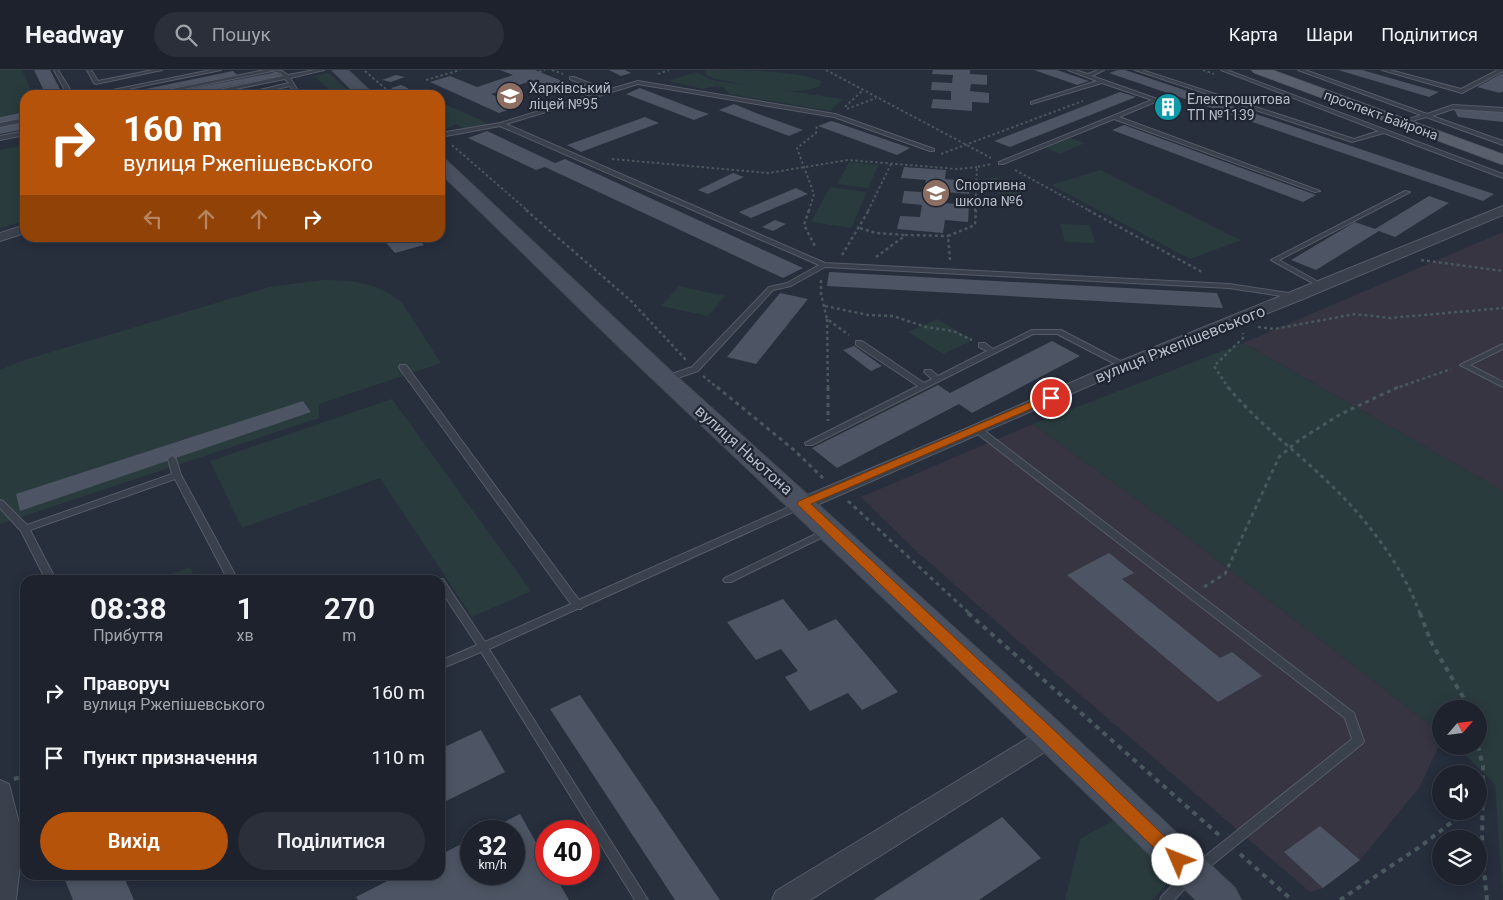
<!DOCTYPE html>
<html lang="uk">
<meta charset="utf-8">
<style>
body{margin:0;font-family:Roboto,sans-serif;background:#2a2f39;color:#f1f3f6;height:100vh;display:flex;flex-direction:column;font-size:19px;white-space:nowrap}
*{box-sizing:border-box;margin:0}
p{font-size:16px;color:#a0a4aa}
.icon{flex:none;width:28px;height:28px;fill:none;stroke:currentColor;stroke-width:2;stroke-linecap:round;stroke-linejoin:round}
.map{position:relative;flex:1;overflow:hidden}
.sheet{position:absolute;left:20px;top:505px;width:425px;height:305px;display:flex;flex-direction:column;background:#1d222d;border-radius:15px;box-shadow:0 2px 12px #0003,0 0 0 1px #3b3f49}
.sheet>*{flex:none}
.hud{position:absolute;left:20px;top:20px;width:425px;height:152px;border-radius:15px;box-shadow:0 2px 12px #0003,0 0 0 1px #3b3f49;background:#b45309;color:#fff;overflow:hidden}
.needle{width:32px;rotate:62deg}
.controls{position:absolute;left:1432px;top:630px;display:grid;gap:10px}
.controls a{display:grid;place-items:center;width:55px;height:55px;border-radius:50%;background:#1d222d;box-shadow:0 2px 12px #0003,0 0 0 1px #3b3f49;font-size:25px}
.speed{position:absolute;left:460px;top:750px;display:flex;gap:10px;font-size:25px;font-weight:700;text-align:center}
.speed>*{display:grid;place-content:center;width:65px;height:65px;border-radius:50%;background:#1d222d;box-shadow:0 2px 12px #0003,0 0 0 1px #3b3f49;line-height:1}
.speed small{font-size:12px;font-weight:400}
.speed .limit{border:8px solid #d22;background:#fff;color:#111}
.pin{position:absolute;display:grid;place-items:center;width:42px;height:42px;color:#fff;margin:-21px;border:2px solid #fff;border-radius:50%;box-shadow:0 1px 5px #0007}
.me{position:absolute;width:55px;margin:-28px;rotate:314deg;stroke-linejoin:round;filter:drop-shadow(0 0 4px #0008)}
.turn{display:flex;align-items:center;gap:18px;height:105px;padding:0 20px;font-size:22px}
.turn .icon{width:65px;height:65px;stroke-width:2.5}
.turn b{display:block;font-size:35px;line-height:42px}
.lanes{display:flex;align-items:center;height:48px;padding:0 20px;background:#0003;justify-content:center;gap:25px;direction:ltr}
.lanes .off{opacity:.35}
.eta{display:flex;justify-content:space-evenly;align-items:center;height:85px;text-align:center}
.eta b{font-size:30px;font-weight:600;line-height:35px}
.primary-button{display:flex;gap:10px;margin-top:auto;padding:10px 20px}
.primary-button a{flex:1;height:58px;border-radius:30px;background:#b45309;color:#fff;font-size:20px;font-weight:600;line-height:58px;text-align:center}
.primary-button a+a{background:#2a2f39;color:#f1f3f6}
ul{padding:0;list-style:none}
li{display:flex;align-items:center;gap:15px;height:65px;padding:0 20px}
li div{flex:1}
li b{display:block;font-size:19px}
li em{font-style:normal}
header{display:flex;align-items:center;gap:30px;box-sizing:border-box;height:70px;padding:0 25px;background:#1d222d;border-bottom:1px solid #3b3f49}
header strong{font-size:24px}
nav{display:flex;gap:28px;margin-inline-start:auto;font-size:18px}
.search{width:350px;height:45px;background:#2a2f39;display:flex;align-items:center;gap:12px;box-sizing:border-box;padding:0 18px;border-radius:28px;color:#a0a4aa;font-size:19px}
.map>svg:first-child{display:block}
.medical{fill:#373541}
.green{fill:#2a3b3e}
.building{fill:#4d5564}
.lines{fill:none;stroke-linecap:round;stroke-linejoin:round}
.lane-casing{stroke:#555c67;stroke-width:2}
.street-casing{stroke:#555c67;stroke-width:2}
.secondary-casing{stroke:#434a55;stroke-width:2}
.primary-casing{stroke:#434a55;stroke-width:1}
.path-far3{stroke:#48585c;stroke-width:2;stroke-dasharray:2.5 2.5;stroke-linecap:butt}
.path-far2{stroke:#48585c;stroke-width:2.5;stroke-dasharray:3 3;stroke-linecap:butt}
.path-far1{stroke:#48585c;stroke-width:3;stroke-dasharray:4 4;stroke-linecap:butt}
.path{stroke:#48585c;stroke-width:4;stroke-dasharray:5 5;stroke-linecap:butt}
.lane{fill:#3a414c;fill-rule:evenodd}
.street{fill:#3a414c;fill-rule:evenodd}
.secondary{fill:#49505f;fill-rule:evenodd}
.primary{fill:#59606c;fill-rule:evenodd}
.route{fill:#b45309;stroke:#753606}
.labels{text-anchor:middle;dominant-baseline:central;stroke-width:4.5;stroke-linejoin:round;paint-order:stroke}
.far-poi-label{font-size:14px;fill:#b6bcc7;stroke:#1f2631;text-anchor:start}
.far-street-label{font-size:14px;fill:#b6bcc7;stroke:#1f2631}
.street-label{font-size:16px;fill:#b6bcc7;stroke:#1f2631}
</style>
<header>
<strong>Headway</strong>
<div class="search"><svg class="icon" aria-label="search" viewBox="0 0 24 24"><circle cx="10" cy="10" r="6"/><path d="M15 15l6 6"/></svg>Пошук</div>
<nav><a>Карта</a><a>Шари</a><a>Поділитися</a></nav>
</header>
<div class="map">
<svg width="1503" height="830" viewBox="0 0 1503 830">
<rect width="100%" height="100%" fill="#272e3c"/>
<g class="medical">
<polygon points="1503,162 1503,421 1243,273"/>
<polygon points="1033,354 1168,452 1441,663 1441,671 1419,718 1360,790 1323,818 1310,822 1049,598 913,478 861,427"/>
</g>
<g class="green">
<polygon points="0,0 22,0 33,25 25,25 25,41 0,47"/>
<path d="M 705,0 C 734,0 797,0 821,11 L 820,16 C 794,29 743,13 714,9 L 706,5 Z"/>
<polygon points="696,2 712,10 843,29 830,41 729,24 724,18 717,16 703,19 668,11"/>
<polygon points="329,3 353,25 335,25 314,6"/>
<polygon points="440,32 489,54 464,59 456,54 441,61"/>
<polygon points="1071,68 1085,73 1060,84 1046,78"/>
<polygon points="25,75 25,151 0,158 0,80"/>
<polygon points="849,92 879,95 868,118 837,114"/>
<polygon points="1100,100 1224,162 1241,170 1190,189 1051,115"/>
<polygon points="997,107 1026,127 1008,130 980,110"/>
<polygon points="830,117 867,122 851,158 811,152"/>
<polygon points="1060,154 1089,155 1096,173 1065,172"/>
<path d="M 323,210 C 352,210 380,213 402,233 L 441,293 L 319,334 L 319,348 L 0,454 L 0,300 L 21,291 L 269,217 Z"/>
<polygon points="679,216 725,226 708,246 661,236"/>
<polygon points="937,249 973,270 943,284 908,262"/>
<polygon points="1243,273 1503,421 1503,828 1495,714 1456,676 1479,676 1479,639 1441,639 1441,663 1168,452 1033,354"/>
<polygon points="392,329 531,521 472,547 380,408 242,458 210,391"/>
<polygon points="190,497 196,510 155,510"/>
<polygon points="1119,747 1175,805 1152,830 1065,830 1080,769"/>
</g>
<g class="building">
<polygon points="34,0 50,0 63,25 46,25"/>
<polygon points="500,0 535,0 577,17 558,24 528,12 491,24 519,36 499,43 430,12 450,6 477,17 513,5"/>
<polygon points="609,0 625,0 631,3 621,6"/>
<polygon points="933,0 970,0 970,4 987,5 987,15 971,14 970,21 989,23 989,33 972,32 972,41 931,38 933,29 951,30 951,21 931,20 932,12 952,13 953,5 932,4"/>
<polygon points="1034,0 1057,0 1089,11 1077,15"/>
<polygon points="1118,0 1125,0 1494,124 1483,131 1109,3"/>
<polygon points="1338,0 1362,0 1439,22 1429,27"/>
<polygon points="233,1 237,5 138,25 116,25"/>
<polygon points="277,2 281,6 188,25 183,20"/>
<polygon points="1503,3 1503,21 1500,23 1477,17"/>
<polygon points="396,5 405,7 391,12 382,10"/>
<polygon points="401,15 406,17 410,20 400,23 391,18"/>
<polygon points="640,18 697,40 709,44 694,50 626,24"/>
<polygon points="1120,22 1136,27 1010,77 994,71"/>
<polygon points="734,34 756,43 803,60 789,66 719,40"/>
<polygon points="1164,34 1177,38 1172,41 1158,36"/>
<polygon points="1454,39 1503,42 1503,52 1458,47"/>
<polygon points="25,42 25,48 0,53 0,47"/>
<polygon points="645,47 659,53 581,82 567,75"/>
<polygon points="831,51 838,53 910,78 897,85 818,56"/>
<polygon points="25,52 25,59 0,64 0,57"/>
<polygon points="1124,55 1247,100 1316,125 1303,132 1112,60"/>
<polygon points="487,61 555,93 565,89 803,198 783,208 545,97 536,100 468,68"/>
<polygon points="904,97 946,100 945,109 971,111 969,124 945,122 944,133 969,135 968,152 945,150 943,163 897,159 900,146 920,147 922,135 902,133 904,121 924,122 926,110 901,108"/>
<polygon points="733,103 744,107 708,124 698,120"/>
<polygon points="796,118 808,124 751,148 739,142"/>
<polygon points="1429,126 1449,133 1395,167 1379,161 1316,200 1291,190 1355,152 1375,159"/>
<polygon points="775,150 786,154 773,161 762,157"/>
<polygon points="382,168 417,168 424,175 395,183"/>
<polygon points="829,202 1217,223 1223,238 827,216"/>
<polygon points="780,223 808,229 756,294 727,287"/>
<polygon points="1052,271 1080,286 972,343 959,334 837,398 812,378 938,315 950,323"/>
<polygon points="854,276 882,296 871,301 843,280"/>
<polygon points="303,331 311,342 20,441 16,424"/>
<polygon points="1109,483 1134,503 1122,509 1220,588 1232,582 1262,606 1218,632 1067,505"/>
<polygon points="783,529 809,561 836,549 898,622 862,640 848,623 810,641 785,607 798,601 781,579 756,590 727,552"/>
<polygon points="580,625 720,830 675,830 550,639"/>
<polygon points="481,660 505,702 440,734 440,679"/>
<polygon points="520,744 546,790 546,804 554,804 569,830 358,830 356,827 395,807 394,805 440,805 440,785 471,769 471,804 514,804 514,761 486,761"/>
<polygon points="1002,747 1041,788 979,830 873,830"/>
<polygon points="1320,756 1360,790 1323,818 1284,782"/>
<polygon points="63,805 123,805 134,830 73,830"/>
</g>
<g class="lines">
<defs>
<g id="lane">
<polygon points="54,0 58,0 71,21 70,22 66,22"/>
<polygon points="87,0 91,0 98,11 153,0 162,0 96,14 94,13"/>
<polygon points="211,0 221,0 99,25 88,25"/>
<polygon points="265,0 282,1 288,5 315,0 324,0 290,8 299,22 291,25 283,25 293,21 290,16 249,25 239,25 289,13 285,9 206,25 195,25 283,6 280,3 272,1 154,25 143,25"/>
<polygon points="1068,0 1075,0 1088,4 1098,0 1104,0 1092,6 1160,30 1119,47 1320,121 1315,122 1114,49 1003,94 999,94 999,92 1152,30 1102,13 1031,34 1031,32 1097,11"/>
<polygon points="1135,0 1142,0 1354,69 1379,61 1221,0 1227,0 1503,104 1503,108 1384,63 1352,72"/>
<polygon points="1298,0 1305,0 1427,44 1453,35 1503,38 1503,42 1453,39 1432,46 1503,71 1503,75 1426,47 1401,54 1401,52 1421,45"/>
<polygon points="1382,0 1390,0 1461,19 1498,0 1503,0 1503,1 1462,23"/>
<polygon points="570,7 574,7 607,20 638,11 835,44 934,79 934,81 930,81 834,47 638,14 506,54 825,193 1229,214 1295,224 1298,226 1295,228 1229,218 825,197 791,216 773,220 698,301 669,311 663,311 662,309 663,307 692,297 769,217 787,213 819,195 500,56 440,67 440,63 500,53 601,22 570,9"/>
<polygon points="25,48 25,52 0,57 0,53"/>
<polygon points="25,61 25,65 0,70 0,66"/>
<polygon points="1405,121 1410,122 1279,190 1324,215 1324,217 1320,217 1271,190"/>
<polygon points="1032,260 1061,260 1128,295 1124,297 1121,297 1057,264 1033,264 812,375 806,375 805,373 918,316 856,275 856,271 862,271 924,313 932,309 924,302 925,300 931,300 938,306 987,281 979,277 979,273 985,273 993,279"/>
<polygon points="1503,274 1503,279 1470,295 1503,312 1503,317 1460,295"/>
<polygon points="400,295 406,295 579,530 798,433 801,432 805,435 804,437 583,537 581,539 577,539 489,579 648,830 635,830 481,582 440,599 440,591 477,575 440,519 440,510 436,510 437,509 443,509 485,572 571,534 400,299 399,297"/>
<polygon points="975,358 981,358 1354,643 1364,671 1362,674 1202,803 1198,805 1194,803 1192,799 1194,795 1352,669 1345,648 975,362 974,360"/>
<polygon points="172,386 176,389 181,405 238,510 228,510 175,409 30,460 56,510 46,510 21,461 0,438 0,430 3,431 27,455 172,404 168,389"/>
<polygon points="828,458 833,461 831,463 731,512 725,512 723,510 725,508"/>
<polygon points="1188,801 1192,803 1194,807 1192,811 1174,830 1160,830 1162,826 1184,803"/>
</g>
<g id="street">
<polygon points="1503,136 1503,145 1303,229 1130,298 810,438 803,440 796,438 793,434 796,430 972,356 1118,292"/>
<polygon points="25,155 25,163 0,171 0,163"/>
<polygon points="1051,656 1059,659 1063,666 1059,673 810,830 772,830 776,821 1043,659"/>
<polygon points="0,710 9,714 23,769 16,830 0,830"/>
</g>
<g id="secondary">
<polygon points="332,0 348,0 374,25 357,25"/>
<path d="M 440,89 L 446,90 L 674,304 L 1063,656 L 1235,818 L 1241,830 L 1196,830 C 1019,656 840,486 660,316 C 586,246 514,173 440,103 Z"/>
</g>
<polygon id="primary" points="1251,0 1273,0 1503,84 1503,95 1254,3"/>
</defs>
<use href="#lane" class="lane-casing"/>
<use href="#street" class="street-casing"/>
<use href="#secondary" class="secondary-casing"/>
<use href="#primary" class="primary-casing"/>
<g class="path-far3">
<polyline points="552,0 563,4"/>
<polyline points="826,0 991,88"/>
<polyline points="1203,0 1214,4"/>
<polyline points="365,1 393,25"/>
<polyline points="539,2 545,0"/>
<polyline points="658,4 669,0"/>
<polyline points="426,10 460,0"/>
<polyline points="845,37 863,20"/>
<polyline points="847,39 876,28"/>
<polyline points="452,75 528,141"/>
<polyline points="941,84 1083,31"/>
<polyline points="612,89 768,103 848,90 957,99 977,97"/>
<polyline points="1015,100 1090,141"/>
<polyline points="809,141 814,124 797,78 816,63 817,54"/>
<polyline points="868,141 891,94"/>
<polyline points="975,141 977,97 991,94"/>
</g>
<g class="path-far2">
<polyline points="526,140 631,231 686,290"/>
<polyline points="809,140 804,155 816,178"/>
<polyline points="1088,140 1202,202"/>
<polyline points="860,158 876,163 906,165"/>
<polyline points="842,185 869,140"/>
<polyline points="876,187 906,165 948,166"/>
<polyline points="950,190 948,166 975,155 976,140"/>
<polyline points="1421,190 1503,201"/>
<polyline points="821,210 821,224 827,249 849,265"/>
<polyline points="825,236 868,245 893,246 926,257 953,261 972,270"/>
<polyline points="827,249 828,319"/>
<polyline points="1258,257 1274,259 1355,244 1390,248 1503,238"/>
<polyline points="703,306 719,319"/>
<polyline points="1229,319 1214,296 1244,267 1243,263"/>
<polyline points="1394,319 1451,299"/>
</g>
<g class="path-far1">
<polyline points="717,317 794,380 824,409"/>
<polyline points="828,317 828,351"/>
<path d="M 1228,317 C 1259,355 1298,382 1333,417 C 1368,451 1404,498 1420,544"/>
<polyline points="848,431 970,544"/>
<polyline points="1204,517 1225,504 1279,387 1298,371 1339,345 1398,317"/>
</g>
<g class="path">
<polyline points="968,543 1219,765"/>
<polyline points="1420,543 1431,572 1463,627 1465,639"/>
<polyline points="1478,676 1483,696 1482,780 1487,830"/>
<polyline points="14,709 25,706"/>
<polyline points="1240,784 1292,830"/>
<polyline points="1340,830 1421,776 1466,741"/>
</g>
<use href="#lane" class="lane"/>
<use href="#street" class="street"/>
<use href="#secondary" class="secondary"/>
<use href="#primary" class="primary"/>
</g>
<polygon class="route" points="1047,325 1054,325 1056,328 811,434 1056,662 1184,785 1186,790 1184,795 1178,797 1172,795 797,434 799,431"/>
<defs>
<symbol id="school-disc" viewBox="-11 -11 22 22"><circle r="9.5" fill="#8d6e63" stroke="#1f2631"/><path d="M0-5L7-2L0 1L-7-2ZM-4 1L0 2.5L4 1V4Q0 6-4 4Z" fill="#fff"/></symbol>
<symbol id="building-disc" viewBox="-11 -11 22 22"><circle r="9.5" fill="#0f9aa8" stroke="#1f2631"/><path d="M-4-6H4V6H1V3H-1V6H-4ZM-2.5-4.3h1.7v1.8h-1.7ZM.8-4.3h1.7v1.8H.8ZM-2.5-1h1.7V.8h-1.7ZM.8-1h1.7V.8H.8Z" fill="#fff"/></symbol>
</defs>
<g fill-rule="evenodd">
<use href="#school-disc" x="494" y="10" width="32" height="32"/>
<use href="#building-disc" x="1152" y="21" width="32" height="32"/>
<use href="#school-disc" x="920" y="107" width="32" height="32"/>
</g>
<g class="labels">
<g class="far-poi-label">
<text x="529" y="18">Харківський<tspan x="529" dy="16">ліцей №95</tspan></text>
<text x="1187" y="29">Електрощитова<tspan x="1187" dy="16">ТП №1139</tspan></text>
<text x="955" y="115">Спортивна<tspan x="955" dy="16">школа №6</tspan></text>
</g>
<g class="far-street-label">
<text transform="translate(1381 45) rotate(20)">проспект Байрона</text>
</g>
<g class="street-label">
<text transform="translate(1180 274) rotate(-22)">вулиця Ржепішевського</text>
<text transform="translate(744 380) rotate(42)">вулиця Ньютона</text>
</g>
</g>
</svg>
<div class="controls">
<a><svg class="needle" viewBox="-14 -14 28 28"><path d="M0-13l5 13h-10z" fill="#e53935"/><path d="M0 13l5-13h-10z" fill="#a0a4aa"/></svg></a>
<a><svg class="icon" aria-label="sound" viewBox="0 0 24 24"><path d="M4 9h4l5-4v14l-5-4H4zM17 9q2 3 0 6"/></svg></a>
<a><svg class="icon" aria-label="layers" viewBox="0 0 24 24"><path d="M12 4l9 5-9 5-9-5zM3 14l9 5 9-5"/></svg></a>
</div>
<div class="speed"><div>32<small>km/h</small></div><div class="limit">40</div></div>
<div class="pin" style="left:1051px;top:328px;background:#d93025"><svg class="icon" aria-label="arrive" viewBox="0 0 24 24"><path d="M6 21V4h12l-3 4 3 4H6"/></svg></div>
<svg class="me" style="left:1178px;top:790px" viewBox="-20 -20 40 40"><circle r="19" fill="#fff"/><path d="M0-13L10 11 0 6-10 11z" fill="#b45309"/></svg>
<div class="hud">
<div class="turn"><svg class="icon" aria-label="right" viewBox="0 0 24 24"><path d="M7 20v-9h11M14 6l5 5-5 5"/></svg><div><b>160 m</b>вулиця Ржепішевського</div></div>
<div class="lanes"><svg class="icon off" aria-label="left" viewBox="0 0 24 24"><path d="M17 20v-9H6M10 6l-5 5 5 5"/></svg><svg class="icon off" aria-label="ahead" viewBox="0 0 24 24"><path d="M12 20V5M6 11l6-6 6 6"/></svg><svg class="icon off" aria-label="ahead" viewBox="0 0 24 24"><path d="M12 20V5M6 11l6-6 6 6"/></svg><svg class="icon" aria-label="right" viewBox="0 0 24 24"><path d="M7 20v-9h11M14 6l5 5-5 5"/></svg></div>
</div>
<section class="sheet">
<div class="eta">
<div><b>08:38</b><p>Прибуття</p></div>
<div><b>1</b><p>хв</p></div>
<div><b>270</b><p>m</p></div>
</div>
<ul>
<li><svg class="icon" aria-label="right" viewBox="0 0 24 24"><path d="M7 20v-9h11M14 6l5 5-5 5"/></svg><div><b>Праворуч</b><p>вулиця Ржепішевського</p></div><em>160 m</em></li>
<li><svg class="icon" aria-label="arrive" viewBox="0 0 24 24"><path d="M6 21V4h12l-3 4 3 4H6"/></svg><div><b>Пункт призначення</b></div><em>110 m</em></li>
</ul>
<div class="primary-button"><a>Вихід</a><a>Поділитися</a></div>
</section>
</div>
